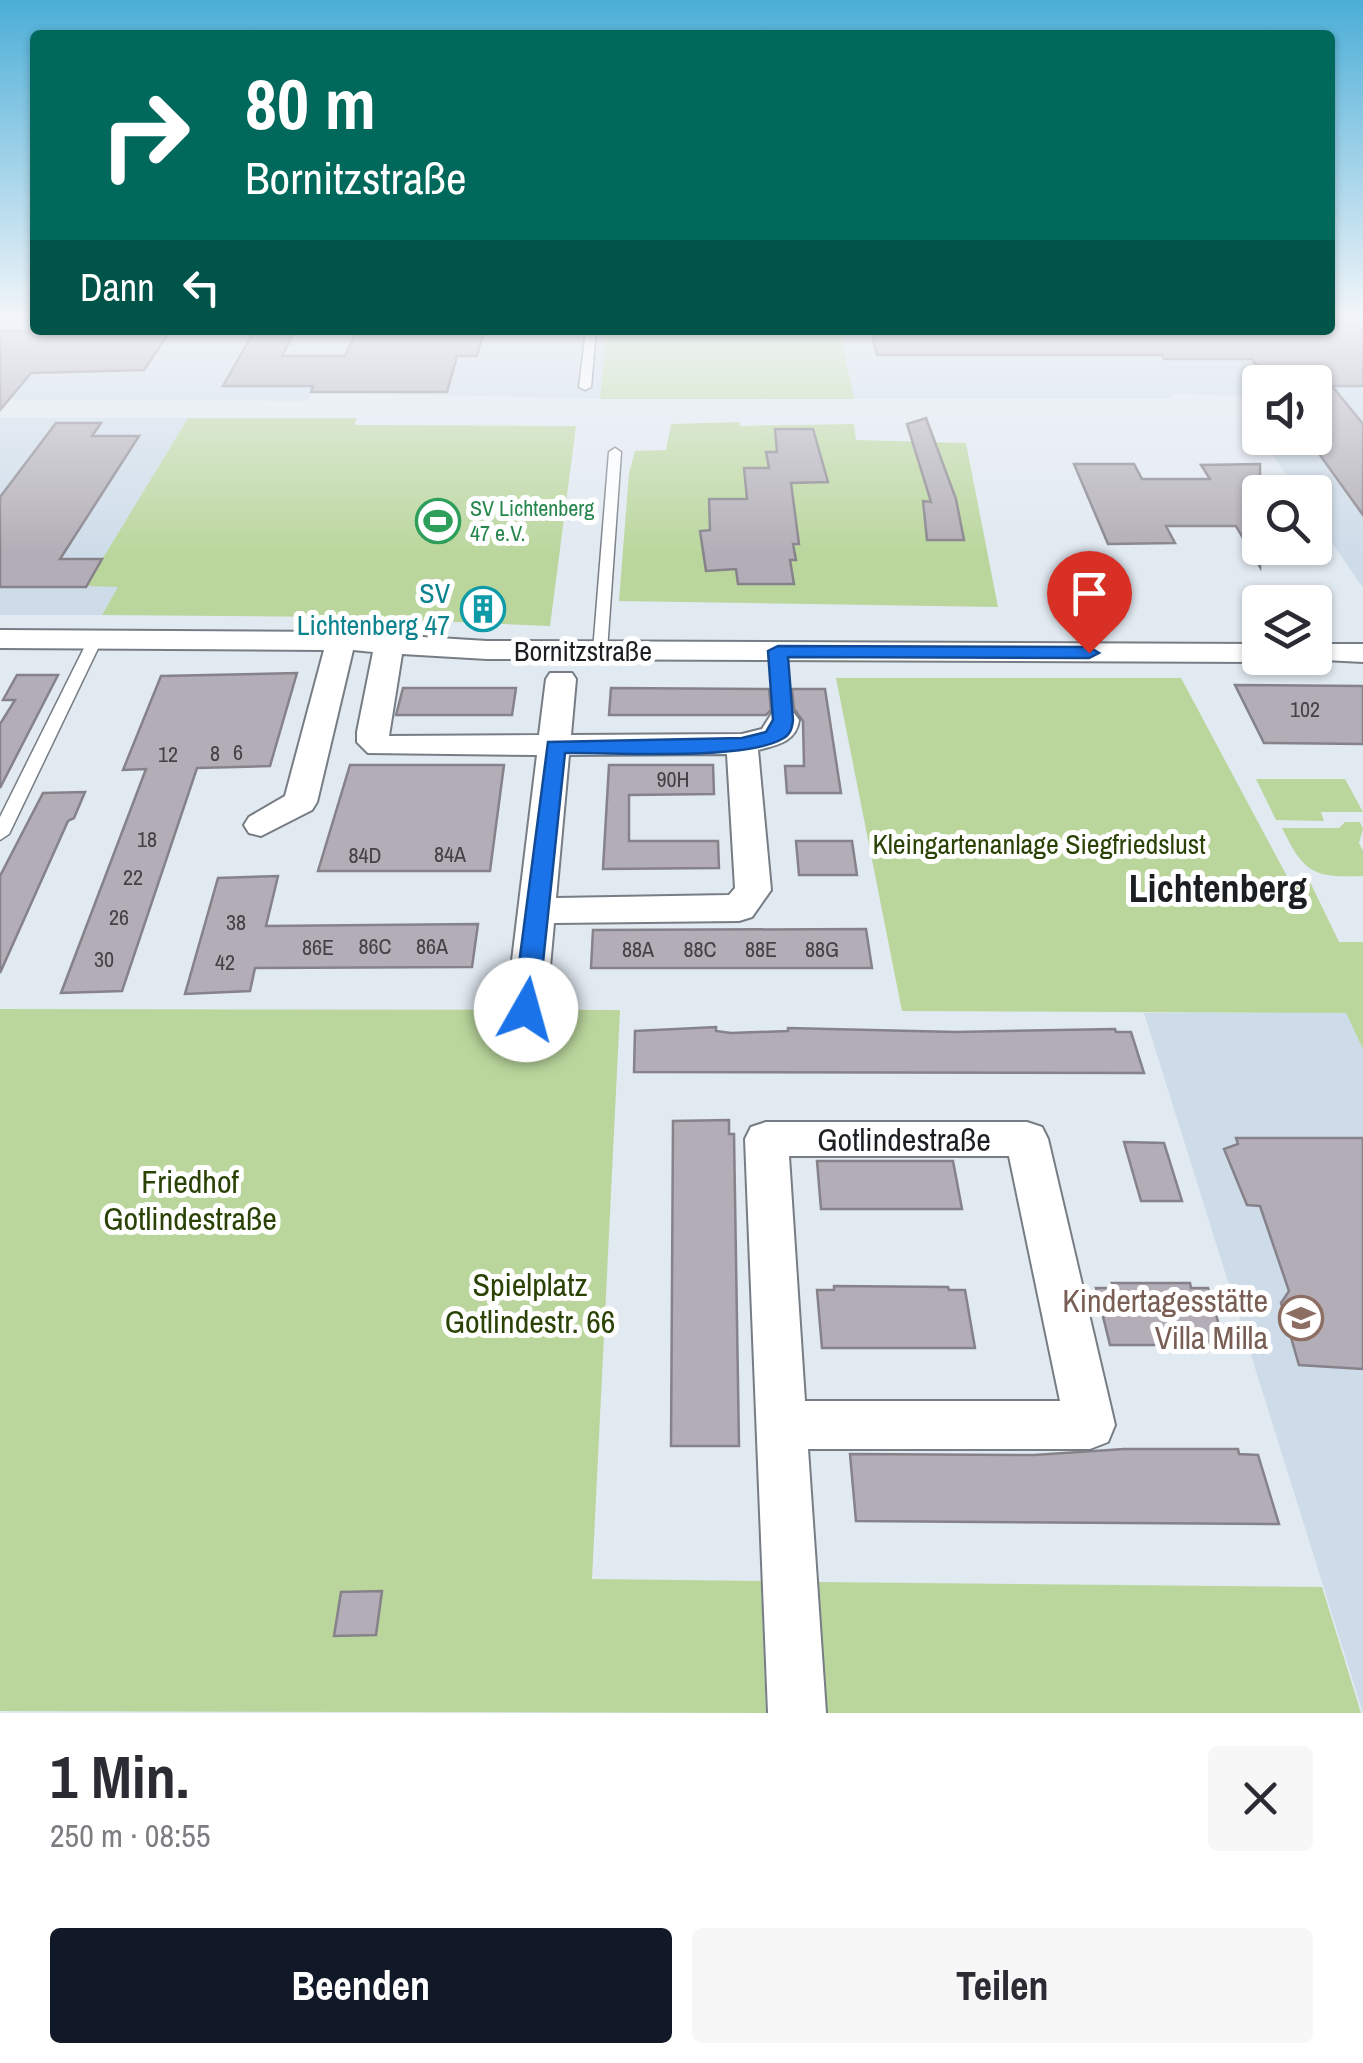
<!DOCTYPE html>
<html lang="de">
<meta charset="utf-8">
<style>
body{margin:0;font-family:"Archivo Narrow",sans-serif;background:#f7f7f7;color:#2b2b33;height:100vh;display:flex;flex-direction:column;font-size:38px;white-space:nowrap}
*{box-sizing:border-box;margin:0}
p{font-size:32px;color:#7c7c81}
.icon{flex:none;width:55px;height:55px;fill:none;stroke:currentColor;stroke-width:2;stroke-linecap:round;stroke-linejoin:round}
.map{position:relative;height:1713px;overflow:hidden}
.drawer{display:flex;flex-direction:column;background:#fff;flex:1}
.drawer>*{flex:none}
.hud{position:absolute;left:30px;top:30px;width:1305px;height:305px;border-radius:10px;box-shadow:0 2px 8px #0004;background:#00695c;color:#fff;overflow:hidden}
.fabs{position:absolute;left:1242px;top:365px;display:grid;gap:20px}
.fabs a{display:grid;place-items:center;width:90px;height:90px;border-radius:10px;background:#fff;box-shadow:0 2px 8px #0004;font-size:50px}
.pin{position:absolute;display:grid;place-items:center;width:85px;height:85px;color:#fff;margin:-102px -42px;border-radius:50% 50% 50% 0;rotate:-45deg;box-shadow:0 0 10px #0007}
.pin .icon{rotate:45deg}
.me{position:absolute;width:110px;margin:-55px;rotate:7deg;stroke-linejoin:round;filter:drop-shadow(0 0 8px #0008)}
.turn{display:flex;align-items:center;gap:35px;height:210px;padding:0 50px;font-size:45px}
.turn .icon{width:130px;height:130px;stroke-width:2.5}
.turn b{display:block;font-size:70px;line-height:85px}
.then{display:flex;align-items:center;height:95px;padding:0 50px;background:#0003;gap:20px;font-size:38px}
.round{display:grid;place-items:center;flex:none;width:105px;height:105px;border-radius:10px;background:#f7f7f7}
.headline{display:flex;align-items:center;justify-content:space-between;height:170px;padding:0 50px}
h1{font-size:60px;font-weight:700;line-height:75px}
.button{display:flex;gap:20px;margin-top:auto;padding:20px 50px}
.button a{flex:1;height:115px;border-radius:10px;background:#111827;color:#fff;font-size:40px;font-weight:700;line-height:115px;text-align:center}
.button a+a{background:#f7f7f7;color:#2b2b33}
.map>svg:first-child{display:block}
.built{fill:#cedce9}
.green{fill:#bad69c}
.building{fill:#b2adb6;stroke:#86828a;stroke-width:2.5}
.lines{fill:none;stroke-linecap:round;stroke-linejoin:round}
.service-casing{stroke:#777d84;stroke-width:3}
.minor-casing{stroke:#777d84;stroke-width:4}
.service{fill:#fff;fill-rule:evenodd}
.minor{fill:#fff;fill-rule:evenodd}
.route{fill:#1a73e8;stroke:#114b97;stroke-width:2.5}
.labels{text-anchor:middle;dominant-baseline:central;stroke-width:10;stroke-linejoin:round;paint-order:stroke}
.far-leisure-label{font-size:22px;fill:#27864d;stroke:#fff;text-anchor:start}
.number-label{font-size:22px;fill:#424247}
.culture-label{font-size:28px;fill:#0d838f;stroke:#fff;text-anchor:end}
.street-label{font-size:28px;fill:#1c1f22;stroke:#fff}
.park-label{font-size:28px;fill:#2b4205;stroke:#fff}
.near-street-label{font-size:32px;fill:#1c1f22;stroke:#fff}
.near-park-label{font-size:32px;fill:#2b4205;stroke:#fff}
.near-education-label{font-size:32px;fill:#785e54;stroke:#fff;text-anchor:end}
.district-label{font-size:38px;font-weight:bold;fill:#1c1f22;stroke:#fff}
</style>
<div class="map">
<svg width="1363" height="1713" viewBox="0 0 1363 1713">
<rect width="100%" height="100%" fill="#e1e9f1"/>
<g class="built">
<polygon points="0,315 35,315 35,330 607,330 600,399 311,392 307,401 21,400 0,399"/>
<polygon points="1363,315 1363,588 1315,518 1315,492 1298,492 1261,438 1315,438 1315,382 1260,382 1260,396 1172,394 1173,399 854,399 840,330 1330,330"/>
<polygon points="0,418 188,418 87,585 119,586 102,615 0,615"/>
<polygon points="1144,1013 1347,1013 1363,1049 1363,1713"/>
</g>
<g class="green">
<polygon points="607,330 840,330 854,399 600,399"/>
<polygon points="188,418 357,418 354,425 576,426 550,626 338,617 102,615 118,587 86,586"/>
<polygon points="739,422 740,426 854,424 856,440 966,443 998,607 619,601 629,473 635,451 666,450 671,424"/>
<polygon points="836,678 1181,678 1289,880 1310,882 1339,942 1363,942 1363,1049 1346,1013 902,1011"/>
<polygon points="1256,779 1345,779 1363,812 1321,812 1324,821 1276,820"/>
<path d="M 1345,822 L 1360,822 L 1363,829 L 1359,843 L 1363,851 L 1363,876 C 1313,878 1304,873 1282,828 L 1339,828 Z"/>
<polygon points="0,1009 620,1010 592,1579 761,1581 766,1713 0,1711"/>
<polygon points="815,1582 1322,1587 1361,1713 822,1713"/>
</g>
<g class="building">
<polygon points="1330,315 1363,315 1363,386 1332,386 1363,424 1363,515 1315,448 1315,382 1269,382 1252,359 1164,359 1162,355 877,355 871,330 1330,330"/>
<polygon points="171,330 144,370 31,373 0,410 0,331"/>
<polygon points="255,330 295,330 282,356 345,356 357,330 484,330 477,356 457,356 447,392 311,392 313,386 223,386"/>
<polygon points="926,418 956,499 964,540 927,540 923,501 931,502 907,424"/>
<polygon points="56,423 101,423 92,436 139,436 60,559 102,559 86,587 0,587 0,497"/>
<polygon points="775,429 813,429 828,482 791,483 799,544 793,544 796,560 790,560 794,584 738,584 736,569 706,571 700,531 710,530 709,499 747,499 744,468 769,468 766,452 777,452"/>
<polygon points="1074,464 1134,464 1142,479 1210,479 1201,465 1260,464 1260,567 1236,526 1166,526 1175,543 1108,544"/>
<polygon points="297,673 270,766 197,768 122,991 61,993 146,769 123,770 161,676"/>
<polygon points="17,675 58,675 0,788 0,724 15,700 3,700"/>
<polygon points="1235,685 1363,686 1363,744 1264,743"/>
<polygon points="403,688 516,688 512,715 396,715"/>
<polygon points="611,688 769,689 771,710 766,715 609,715"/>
<polygon points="792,689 825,689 841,793 787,793 785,766 804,766 803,721 794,709"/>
<polygon points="350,765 504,765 490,871 318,871"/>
<polygon points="609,765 713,765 714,794 629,795 629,841 718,841 719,868 603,869"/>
<polygon points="85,792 74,818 68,821 0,973 0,876 43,793"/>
<polygon points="796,841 852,841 857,875 799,875"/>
<polygon points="278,876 266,926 478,924 472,967 255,968 250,991 185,994 218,878"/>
<polygon points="866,929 872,968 591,968 593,930"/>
<polygon points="716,1027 716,1031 731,1033 788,1031 788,1028 956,1032 1115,1029 1116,1032 1131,1032 1144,1073 634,1072 635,1031"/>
<polygon points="729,1120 729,1134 734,1134 739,1446 671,1446 673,1121"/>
<polygon points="1236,1138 1363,1138 1363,1369 1299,1365 1281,1303 1289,1291 1260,1206 1247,1205 1224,1149 1238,1144"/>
<polygon points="1124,1142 1164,1143 1182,1201 1141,1201"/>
<polygon points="817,1161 953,1161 962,1209 821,1209"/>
<polygon points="1112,1283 1190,1283 1191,1288 1208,1288 1225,1345 1110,1345 1096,1288 1114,1288"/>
<polygon points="834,1286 948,1287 949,1290 965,1290 975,1348 822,1348 817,1290 834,1290"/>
<polygon points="1124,1449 1238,1449 1239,1454 1258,1455 1279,1524 856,1521 850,1454 1034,1455"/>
<polygon points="382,1591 376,1635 334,1636 341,1592"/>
</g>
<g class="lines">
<defs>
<g id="service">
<polygon points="586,330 596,330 591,387 585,390 579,387"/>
<polygon points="615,448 621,452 607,651 600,655 593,651 609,452"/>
<polygon points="95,636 102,640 9,834 0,840 0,817 88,640"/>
<polygon points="778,647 785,651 791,720 783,725 775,720 771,651"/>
</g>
<g id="minor">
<path d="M 0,630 L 341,632 L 487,641 L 1260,644 L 1260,658 L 1272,658 L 1260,662 L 487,659 L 402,654 L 389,736 L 539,735 L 546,679 L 550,673 L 572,673 L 576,679 L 571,735 L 742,734 L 762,729 L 772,713 L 794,713 L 799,720 C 796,742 777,745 758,750 L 771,890 L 752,917 L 739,921 L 554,923 L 546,1010 L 540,1020 L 526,1025 L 512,1020 L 506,1010 L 537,755 L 368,753 L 357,742 L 357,732 L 373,652 L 353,650 L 317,802 L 312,810 L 261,836 L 249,833 L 244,825 L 249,817 L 285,796 L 324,650 L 0,648 ZM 727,754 L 735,888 L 729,895 L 556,898 L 569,755 Z"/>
<polygon points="1315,644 1363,644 1363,662 1305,659 1315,658"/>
<path d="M 766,1122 L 1027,1122 L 1042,1127 L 1048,1139 L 1115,1425 L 1108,1442 L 1090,1449 L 808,1449 L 826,1713 L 768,1713 L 745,1139 L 751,1127 ZM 789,1156 L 1009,1156 L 1060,1401 L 805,1401 Z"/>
</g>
</defs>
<use href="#service" class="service-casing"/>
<use href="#minor" class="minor-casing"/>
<use href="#service" class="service"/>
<use href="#minor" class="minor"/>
</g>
<linearGradient id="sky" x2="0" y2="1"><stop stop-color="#4baed7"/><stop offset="0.57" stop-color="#f2f5f9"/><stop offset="1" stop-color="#f2f5f9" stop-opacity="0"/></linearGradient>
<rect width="1363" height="555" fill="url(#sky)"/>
<path class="route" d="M 778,646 L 1089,647 L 1099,653 L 1089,658 L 788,657 L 793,720 C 792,729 790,735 782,739 C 744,761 614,752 565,753 L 538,1010 L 535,1017 L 516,1017 L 513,1010 L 548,742 L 742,738 L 766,732 L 773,720 L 768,651 Z"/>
<defs>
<symbol id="stadium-ring" viewBox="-11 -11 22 22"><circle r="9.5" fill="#fff" stroke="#2e9e5b" stroke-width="1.5"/><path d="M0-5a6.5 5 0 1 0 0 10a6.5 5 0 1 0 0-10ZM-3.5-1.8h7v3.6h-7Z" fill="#2e9e5b"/></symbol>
<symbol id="building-ring" viewBox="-11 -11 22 22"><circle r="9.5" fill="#fff" stroke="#0f9aa8" stroke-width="1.5"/><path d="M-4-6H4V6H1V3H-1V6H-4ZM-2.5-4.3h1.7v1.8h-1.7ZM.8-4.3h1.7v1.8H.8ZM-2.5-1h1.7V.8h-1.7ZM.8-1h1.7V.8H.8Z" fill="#0f9aa8"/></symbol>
<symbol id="school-ring" viewBox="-11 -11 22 22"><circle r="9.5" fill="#fff" stroke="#8d6e63" stroke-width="1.5"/><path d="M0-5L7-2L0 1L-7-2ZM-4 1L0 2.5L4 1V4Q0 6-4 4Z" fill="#8d6e63"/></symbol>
</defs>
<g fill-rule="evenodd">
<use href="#stadium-ring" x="413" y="496" width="50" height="50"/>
<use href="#building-ring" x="458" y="584" width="50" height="50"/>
<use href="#school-ring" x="1276" y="1293" width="50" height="50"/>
</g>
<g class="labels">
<g class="far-leisure-label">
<text x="470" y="508">SV Lichtenberg<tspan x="470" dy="25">47 e.V.</tspan></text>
</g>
<g class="number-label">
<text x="1305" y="709">102</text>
<text x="238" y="752">6</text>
<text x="215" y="753">8</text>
<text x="168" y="754">12</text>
<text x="673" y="779">90H</text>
<text x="147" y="839">18</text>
<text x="450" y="854">84A</text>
<text x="365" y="855">84D</text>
<text x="133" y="877">22</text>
<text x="119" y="917">26</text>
<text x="236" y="922">38</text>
<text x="375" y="946">86C</text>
<text x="432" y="946">86A</text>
<text x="318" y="947">86E</text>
<text x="638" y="949">88A</text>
<text x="700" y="949">88C</text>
<text x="761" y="949">88E</text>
<text x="822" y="949">88G</text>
<text x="104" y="959">30</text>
<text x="225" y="962">42</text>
</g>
<g class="culture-label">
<text x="450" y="593">SV<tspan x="450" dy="32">Lichtenberg 47</tspan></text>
</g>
<g class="street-label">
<text x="583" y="651">Bornitzstraße</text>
</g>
<g class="park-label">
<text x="1039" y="844">Kleingartenanlage Siegfriedslust</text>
</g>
<g class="near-street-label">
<text x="904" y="1139">Gotlindestraße</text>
</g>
<g class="near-park-label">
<text x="190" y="1181">Friedhof<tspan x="190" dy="37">Gotlindestraße</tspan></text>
<text x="530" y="1284">Spielplatz<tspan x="530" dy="37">Gotlindestr. 66</tspan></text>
</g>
<g class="near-education-label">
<text x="1268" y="1300">Kindertagesstätte<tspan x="1268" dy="37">Villa Milla</tspan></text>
</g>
<g class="district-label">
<text x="1218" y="888">Lichtenberg</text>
</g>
</g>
</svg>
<div class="fabs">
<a><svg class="icon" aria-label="sound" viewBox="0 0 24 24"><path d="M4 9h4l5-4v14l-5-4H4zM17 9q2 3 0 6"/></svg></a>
<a><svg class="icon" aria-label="search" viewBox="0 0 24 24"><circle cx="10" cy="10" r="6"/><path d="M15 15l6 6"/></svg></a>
<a><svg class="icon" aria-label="layers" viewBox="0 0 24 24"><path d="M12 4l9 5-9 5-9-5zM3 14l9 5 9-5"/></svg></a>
</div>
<div class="pin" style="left:1089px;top:653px;background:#d93025"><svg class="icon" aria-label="arrive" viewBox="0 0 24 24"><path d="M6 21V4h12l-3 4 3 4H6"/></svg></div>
<svg class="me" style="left:526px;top:1010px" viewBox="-20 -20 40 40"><circle r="19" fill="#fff"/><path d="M0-13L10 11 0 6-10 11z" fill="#1a73e8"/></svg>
<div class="hud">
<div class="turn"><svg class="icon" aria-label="right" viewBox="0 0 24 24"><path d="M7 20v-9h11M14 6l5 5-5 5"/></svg><div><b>80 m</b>Bornitzstraße</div></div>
<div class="then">Dann<svg class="icon" aria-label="left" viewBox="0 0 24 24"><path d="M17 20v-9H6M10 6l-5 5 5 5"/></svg></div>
</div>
</div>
<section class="drawer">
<div class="headline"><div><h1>1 Min.</h1><p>250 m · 08:55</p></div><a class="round"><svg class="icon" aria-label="close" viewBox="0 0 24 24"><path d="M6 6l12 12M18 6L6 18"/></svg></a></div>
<div class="button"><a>Beenden</a><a>Teilen</a></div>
</section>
